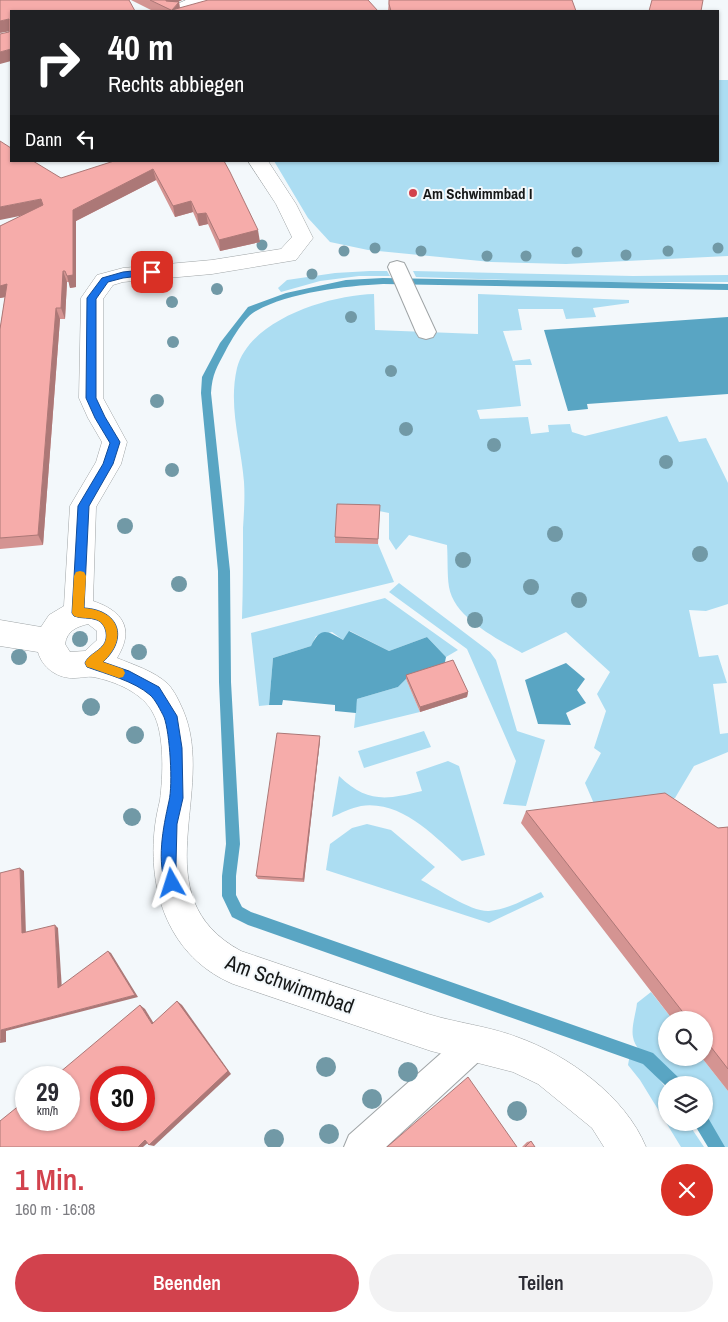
<!DOCTYPE html>
<html lang="de">
<meta charset="utf-8">
<style>
body{margin:0;font-family:"Archivo Narrow",sans-serif;background:#f2f2f3;color:#2b2b33;height:100vh;display:flex;flex-direction:column;font-size:19px;white-space:nowrap}
*{box-sizing:border-box;margin:0}
p{font-size:16px;color:#7c7c81}
.icon{flex:none;width:28px;height:28px;fill:none;stroke:currentColor;stroke-width:2;stroke-linecap:round;stroke-linejoin:round}
.map{position:relative;height:1147px;overflow:hidden}
.sheet{display:flex;flex-direction:column;background:#fff;flex:1}
.sheet>*{flex:none}
.guide{position:absolute;left:10px;top:10px;width:709px;height:152px;border-radius:0px;box-shadow:0 1px 4px #0004;background:#202124;color:#fff;overflow:hidden}
.controls{position:absolute;left:658px;top:1011px;display:grid;gap:10px}
.controls a{display:grid;place-items:center;width:55px;height:55px;border-radius:50%;background:#fff;box-shadow:0 1px 4px #0004;font-size:25px}
.speed{position:absolute;left:15px;top:1066px;display:flex;gap:10px;font-size:25px;font-weight:700;text-align:center}
.speed>*{display:grid;place-content:center;width:65px;height:65px;border-radius:50%;background:#fff;box-shadow:0 1px 4px #0004;line-height:1}
.speed small{font-size:12px;font-weight:400}
.speed .limit{border:8px solid #d22;background:#fff;color:#111}
.pin{position:absolute;display:grid;place-items:center;width:42px;height:42px;color:#fff;margin:-21px;border-radius:10px;box-shadow:0 2px 8px #0006}
.me{position:absolute;width:55px;margin:-28px;rotate:354deg;stroke-linejoin:round;filter:drop-shadow(0 0 4px #0008)}
.turn{display:flex;align-items:center;gap:18px;height:105px;padding:0 15px;font-size:22px}
.turn .icon{width:65px;height:65px;stroke-width:2.5}
.turn b{display:block;font-size:35px;line-height:42px}
.then{display:flex;align-items:center;height:48px;padding:0 15px;background:#0003;gap:10px;font-size:19px}
.round{display:grid;place-items:center;flex:none;width:52px;height:52px;border-radius:26px;background:#f2f2f3}
.overview{display:flex;align-items:center;justify-content:space-between;height:85px;padding:0 15px}
h1{font-size:30px;font-weight:600;line-height:38px;color:#d2424d}
.button{display:flex;gap:10px;margin-top:auto;padding:10px 15px}
.button a{flex:1;height:58px;border-radius:30px;background:#d2424d;color:#fff;font-size:20px;font-weight:600;line-height:58px;text-align:center}
.button a+a{background:#f2f2f3;color:#2b2b33}
.map>svg:first-child{display:block}
.green{fill:#acddf2}
.water{fill:#59a5c3}
.lines{fill:none;stroke-linecap:round;stroke-linejoin:round}
.stream{fill:#59a5c3;fill-rule:evenodd}
.service-casing{stroke:#9fa4a6;stroke-width:2}
.minor-casing{stroke:#9fa4a6;stroke-width:1}
.service{fill:#fff;fill-rule:evenodd}
.minor{fill:#fff;fill-rule:evenodd}
.tree{fill:#7199a6}
.wall{fill:#d49492}
.shaded-wall{fill:#ac7877}
.building{fill:#f6acaa;stroke:#ac7877;fill-rule:evenodd}
.route{fill:#1a73e8;stroke:#114b97}
.slow{fill:#f59e0b}
.poi-dot{fill:#d2424d;stroke:#f3f8fb;stroke-width:2}
.labels{text-anchor:middle;dominant-baseline:central;stroke-width:4;stroke-linejoin:round;paint-order:stroke}
.far-poi-label{font-size:15px;font-weight:bold;fill:#161818;stroke:#f3f8fb;text-anchor:start}
.near-street-label{font-size:21px;fill:#161818;stroke:#f3f8fb}
</style>
<div class="map">
<svg width="728" height="1147" viewBox="0 0 728 1147">
<rect width="100%" height="100%" fill="#f3f8fb"/>
<g class="green">
<polygon points="718,80 728,80 728,256 566,264 491,262 368,250 330,242 308,218 274,161 718,161"/>
<polygon points="370,271 387,271 390,276 359,276 320,281 281,292 278,288 287,280 335,273"/>
<polygon points="413,271 633,276 728,275 728,282 567,282 416,277"/>
<path d="M 374,294 L 375,330 L 478,334 L 478,294 L 629,300 L 629,303 L 593,308 L 596,317 L 566,319 L 563,309 L 518,309 L 522,330 L 503,331 L 513,361 L 530,359 L 532,365 L 515,365 L 521,406 L 477,410 L 480,419 L 528,417 L 531,434 L 549,432 L 548,425 L 570,424 L 572,432 L 585,436 L 667,416 L 679,442 L 706,438 L 728,483 L 728,604 L 706,611 L 689,610 L 699,657 L 718,655 L 727,683 L 713,684 L 720,734 L 728,733 L 728,752 L 694,766 L 675,798 L 595,806 L 585,783 L 601,753 L 594,748 L 606,711 L 597,694 L 610,672 L 566,632 L 522,653 C 498,639 454,618 449,587 C 447,574 448,559 447,545 L 409,535 L 396,550 L 389,539 L 389,513 L 379,511 L 336,543 L 378,544 L 394,582 L 242,619 C 243,589 243,558 243,528 C 244,513 245,497 244,482 C 241,444 228,406 237,368 C 250,319 330,295 374,294 Z"/>
<polygon points="399,583 490,652 496,660 517,731 545,740 526,806 503,804 516,761 467,649 389,592"/>
<polygon points="385,598 458,650 446,657 427,637 389,651 350,631 343,640 332,632 316,636 311,646 273,658 269,705 259,706 251,633"/>
<polygon points="406,679 420,712 354,728 357,699 398,687"/>
<polygon points="424,731 431,747 364,768 358,751"/>
<path d="M 448,761 L 459,766 L 485,855 L 462,861 C 435,837 402,800 361,806 C 351,808 341,813 332,817 L 339,776 C 367,803 386,800 422,791 L 416,772 Z"/>
<path d="M 367,824 L 391,830 L 435,867 L 421,880 C 438,889 471,912 489,911 C 507,910 525,899 541,892 L 544,897 L 489,923 L 326,870 L 330,844 L 352,828 Z"/>
<path d="M 651,992 L 673,1020 L 666,1020 L 666,1058 L 702,1058 L 728,1091 L 728,1147 L 720,1147 L 704,1121 L 704,1085 L 681,1085 C 670,1067 636,1058 633,1037 C 631,1027 636,1013 637,1003 Z"/>
<polygon points="630,1054 644,1060 666,1088 666,1122 688,1123 704,1147 681,1147 640,1080 628,1065"/>
</g>
<g class="water">
<polygon points="728,317 728,394 587,404 588,409 568,411 544,330"/>
<path d="M 349,631 L 389,651 L 427,637 L 446,657 L 444,667 L 406,679 L 398,687 L 357,699 L 356,713 L 335,711 L 335,705 L 283,700 L 282,705 L 269,705 L 273,658 L 311,646 C 321,626 327,631 343,640 Z"/>
<polygon points="566,663 585,679 577,690 586,703 566,713 571,725 538,724 525,680"/>
</g>
<g class="lines">
<g class="stream">
<path d="M 383,278 L 728,284 L 728,290 L 383,284 C 345,286 290,292 256,311 C 245,316 232,339 226,350 C 217,367 212,374 211,393 L 230,571 L 231,682 L 240,844 L 236,876 L 236,895 L 242,907 L 251,912 L 653,1053 L 681,1080 L 684,1085 L 666,1086 L 643,1064 L 248,925 L 232,917 L 222,896 L 222,876 L 226,844 L 219,682 L 218,571 L 201,393 L 202,377 L 220,343 L 248,307 L 286,293 L 346,280 Z"/>
<polygon points="704,1115 707,1116 725,1147 708,1147 693,1122 704,1122"/>
</g>
<defs>
<g id="service">
<polygon points="397,261 404,263 406,267 436,332 433,337 426,339 419,337 416,332 388,267 390,263"/>
<polygon points="476,1027 487,1032 492,1043 487,1054 386,1147 344,1147 349,1135 465,1032"/>
</g>
<g id="minor">
<path d="M 186,0 L 207,0 C 199,12 182,12 169,11 L 171,7 Z"/>
<path d="M 248,161 L 268,161 L 296,204 L 313,238 L 296,260 L 212,274 L 123,282 L 113,285 L 103,299 L 103,398 L 127,442 L 121,464 L 96,507 L 93,601 C 123,611 135,629 117,658 C 134,665 154,671 168,684 C 175,692 179,701 183,710 C 218,791 140,896 241,951 C 303,972 366,994 428,1014 C 457,1023 488,1026 517,1037 C 568,1055 625,1096 646,1147 L 604,1147 L 592,1128 L 538,1084 L 513,1072 L 431,1051 L 233,984 C 169,957 147,891 155,826 C 156,817 158,809 160,800 C 163,777 165,734 153,713 C 143,693 115,681 93,677 C 88,676 80,678 75,678 C 57,679 42,667 38,652 L 0,646 L 0,620 L 41,627 L 49,615 L 64,606 L 70,506 L 96,462 L 102,442 L 88,418 L 79,398 L 81,298 L 97,275 L 123,268 L 212,260 L 281,249 L 292,237 L 276,204 ZM 88,624 L 97,631 L 97,640 L 85,651 L 70,652 L 65,644 C 67,631 76,627 88,624 Z"/>
</g>
</defs>
<use href="#service" class="service-casing"/>
<use href="#minor" class="minor-casing"/>
<use href="#service" class="service"/>
<use href="#minor" class="minor"/>
</g>
<g class="tree">
<circle cx="262" cy="245" r="5.5"/>
<circle cx="375" cy="248" r="5.5"/>
<circle cx="718" cy="248" r="5.5"/>
<circle cx="344" cy="251" r="5.5"/>
<circle cx="421" cy="251" r="5.5"/>
<circle cx="668" cy="251" r="5.5"/>
<circle cx="577" cy="252" r="5.5"/>
<circle cx="626" cy="255" r="5.5"/>
<circle cx="487" cy="256" r="5.5"/>
<circle cx="526" cy="256" r="5.5"/>
<circle cx="312" cy="274" r="5.5"/>
<circle cx="217" cy="289" r="6"/>
<circle cx="172" cy="302" r="6"/>
<circle cx="351" cy="317" r="6"/>
<circle cx="173" cy="342" r="6"/>
<circle cx="391" cy="371" r="6"/>
<circle cx="157" cy="401" r="7"/>
<circle cx="406" cy="429" r="7"/>
<circle cx="494" cy="445" r="7"/>
<circle cx="666" cy="462" r="7"/>
<circle cx="172" cy="470" r="7"/>
<circle cx="125" cy="526" r="8"/>
<circle cx="555" cy="534" r="8"/>
<circle cx="700" cy="554" r="8"/>
<circle cx="463" cy="560" r="8"/>
<circle cx="179" cy="584" r="8"/>
<circle cx="531" cy="587" r="8"/>
<circle cx="579" cy="600" r="8"/>
<circle cx="475" cy="620" r="8"/>
<circle cx="80" cy="639" r="8"/>
<circle cx="139" cy="652" r="8"/>
<circle cx="19" cy="657" r="8"/>
<circle cx="91" cy="707" r="9"/>
<circle cx="135" cy="735" r="9"/>
<circle cx="132" cy="817" r="9"/>
<circle cx="326" cy="1067" r="10"/>
<circle cx="408" cy="1072" r="10"/>
<circle cx="372" cy="1099" r="10"/>
<circle cx="517" cy="1111" r="10"/>
<circle cx="329" cy="1134" r="10"/>
<circle cx="274" cy="1139" r="10"/>
</g>
<g class="wall">
<polygon points="131,0 182,0 178,2 179,2 180,8 378,11 153,11"/>
<polygon points="389,0 576,11 388,11"/>
<polygon points="224,161 260,242 220,251 208,224 199,226 193,212 175,217 156,180 76,221 76,287 70,288 69,282 67,282 65,319 60,319 43,545 0,549 0,329 5,297 0,298 0,226 23,215 61,178"/>
<polygon points="380,505 378,544 335,543 335,537"/>
<polygon points="406,675 468,692 467,697 420,712 406,679"/>
<polygon points="320,736 320,740 304,882 258,879 256,876"/>
<polygon points="526,811 718,828 728,827 728,1091 702,1058 704,1058 704,1020 673,1020 521,823"/>
<polygon points="531,1141 535,1147 522,1147 527,1142"/>
</g>
<g class="shaded-wall">
<polygon points="166,0 182,0 169,6 166,1"/>
<polygon points="179,2 180,11 172,11"/>
<polygon points="9,19 11,31 0,33 0,21"/>
<polygon points="11,49 11,61 0,64 0,52"/>
<polygon points="153,169 156,180 76,221 76,287 70,288 67,276 73,210"/>
<polygon points="41,199 44,211 0,220 0,207"/>
<polygon points="191,201 193,212 175,217 173,206"/>
<polygon points="206,213 208,224 199,226 197,214"/>
<polygon points="258,230 260,242 220,251 219,240"/>
<polygon points="63,271 67,282 65,319 61,308"/>
<polygon points="7,284 12,296 0,298 0,286"/>
<polygon points="56,308 60,319 43,545 38,535"/>
<polygon points="468,692 467,697 420,712 420,707"/>
<polygon points="320,736 320,740 304,882 303,879"/>
<polygon points="20,868 24,871 26,936 22,933"/>
<polygon points="55,925 58,928 62,990 58,988"/>
<polygon points="108,951 111,953 138,997 6,1031 6,1042 0,1043 1,1030 135,995"/>
<polygon points="177,1001 182,1005 231,1074 154,1146 149,1145"/>
<polygon points="140,1005 145,1009 156,1027 152,1024"/>
<polygon points="145,1140 150,1141 143,1147 138,1147"/>
</g>
<g class="building">
<polygon points="0,0 129,0 135,11 11,11 11,49 0,52 0,34 9,32 9,19 0,21"/>
<polygon points="150,0 166,0 166,1 179,2 172,10 208,0 368,0 378,11 173,11"/>
<polygon points="389,0 572,0 576,11 391,11 389,4"/>
<polygon points="652,0 703,0 701,11 649,11"/>
<polygon points="0,141 11,148 11,161 33,161 61,178 114,161 224,161 230,172 258,230 219,240 206,213 197,214 191,201 173,206 153,169 73,210 73,275 67,276 65,271 63,271 61,308 56,308 38,535 0,538 0,329 7,284 0,286 0,226 43,205 41,199 0,207"/>
<polygon points="337,504 380,505 378,539 335,537"/>
<polygon points="453,660 468,692 420,707 406,675"/>
<polygon points="277,733 320,736 303,879 256,876"/>
<polygon points="665,793 718,828 728,827 728,1069 704,1038 704,1020 689,1020 526,811"/>
<polygon points="20,868 22,933 55,925 58,988 108,951 135,995 1,1030 1,1040 0,1040 0,873"/>
<path d="M 177,1001 L 228,1071 L 149,1145 L 145,1140 L 138,1147 L 0,1147 L 0,1121 L 26,1100 L 26,1120 L 69,1120 L 69,1078 L 53,1078 L 140,1005 L 152,1024 ZM 101,1078 L 144,1078 L 144,1120 L 101,1120 Z"/>
<polygon points="468,1077 517,1147 387,1147"/>
<polygon points="531,1141 535,1147 525,1147"/>
</g>
<path class="route" d="M 152,269 L 156,270 L 156,274 L 123,278 L 108,282 L 96,299 L 96,398 L 105,417 L 120,442 L 113,464 L 89,506 L 84,608 C 119,610 129,638 103,662 L 129,671 L 159,687 L 177,716 L 182,748 L 183,798 L 177,824 L 176,864 L 179,883 L 177,888 L 172,890 L 167,888 C 156,862 163,828 169,801 C 173,785 170,733 164,717 C 161,711 155,699 150,695 C 134,681 106,674 87,667 L 85,663 C 90,651 109,650 106,632 C 105,627 102,622 97,620 C 90,617 81,619 74,616 L 72,613 L 78,506 L 103,464 L 110,443 L 95,418 L 86,398 L 87,298 L 102,278 L 123,272 Z"/>
<path class="slow" d="M 80,571 L 84,572 L 86,576 L 84,608 C 119,610 129,638 103,662 L 123,669 L 125,673 L 123,677 L 119,678 L 91,668 L 87,667 L 85,663 C 90,651 109,650 106,632 C 105,627 102,622 97,620 C 90,617 81,619 74,616 L 72,613 L 74,576 L 76,572 Z"/>
<circle class="poi-dot" cx="413" cy="193" r="5"/>
<g class="labels">
<g class="far-poi-label">
<text x="423" y="193">Am Schwimmbad I</text>
</g>
<g class="near-street-label">
<text transform="translate(290 984) rotate(20)">Am Schwimmbad</text>
</g>
</g>
</svg>
<div class="controls">
<a><svg class="icon" aria-label="search" viewBox="0 0 24 24"><circle cx="10" cy="10" r="6"/><path d="M15 15l6 6"/></svg></a>
<a><svg class="icon" aria-label="layers" viewBox="0 0 24 24"><path d="M12 4l9 5-9 5-9-5zM3 14l9 5 9-5"/></svg></a>
</div>
<div class="speed"><div>29<small>km/h</small></div><div class="limit">30</div></div>
<div class="pin" style="left:152px;top:272px;background:#d93025"><svg class="icon" aria-label="arrive" viewBox="0 0 24 24"><path d="M6 21V4h12l-3 4 3 4H6"/></svg></div>
<svg class="me" style="left:172px;top:883px" viewBox="-20 -20 40 40"><path d="M0-17L14 15 0 8-14 15z" fill="#1a73e8" stroke="#fff" stroke-width="4"/></svg>
<div class="guide">
<div class="turn"><svg class="icon" aria-label="right" viewBox="0 0 24 24"><path d="M7 20v-9h11M14 6l5 5-5 5"/></svg><div><b>40 m</b>Rechts abbiegen</div></div>
<div class="then">Dann<svg class="icon" aria-label="left" viewBox="0 0 24 24"><path d="M17 20v-9H6M10 6l-5 5 5 5"/></svg></div>
</div>
</div>
<section class="sheet">
<div class="overview"><div><h1>1 Min.</h1><p>160 m · 16:08</p></div><a class="round" style="background:#d93025;color:#fff"><svg class="icon" aria-label="close" viewBox="0 0 24 24"><path d="M6 6l12 12M18 6L6 18"/></svg></a></div>
<div class="button"><a>Beenden</a><a>Teilen</a></div>
</section>
